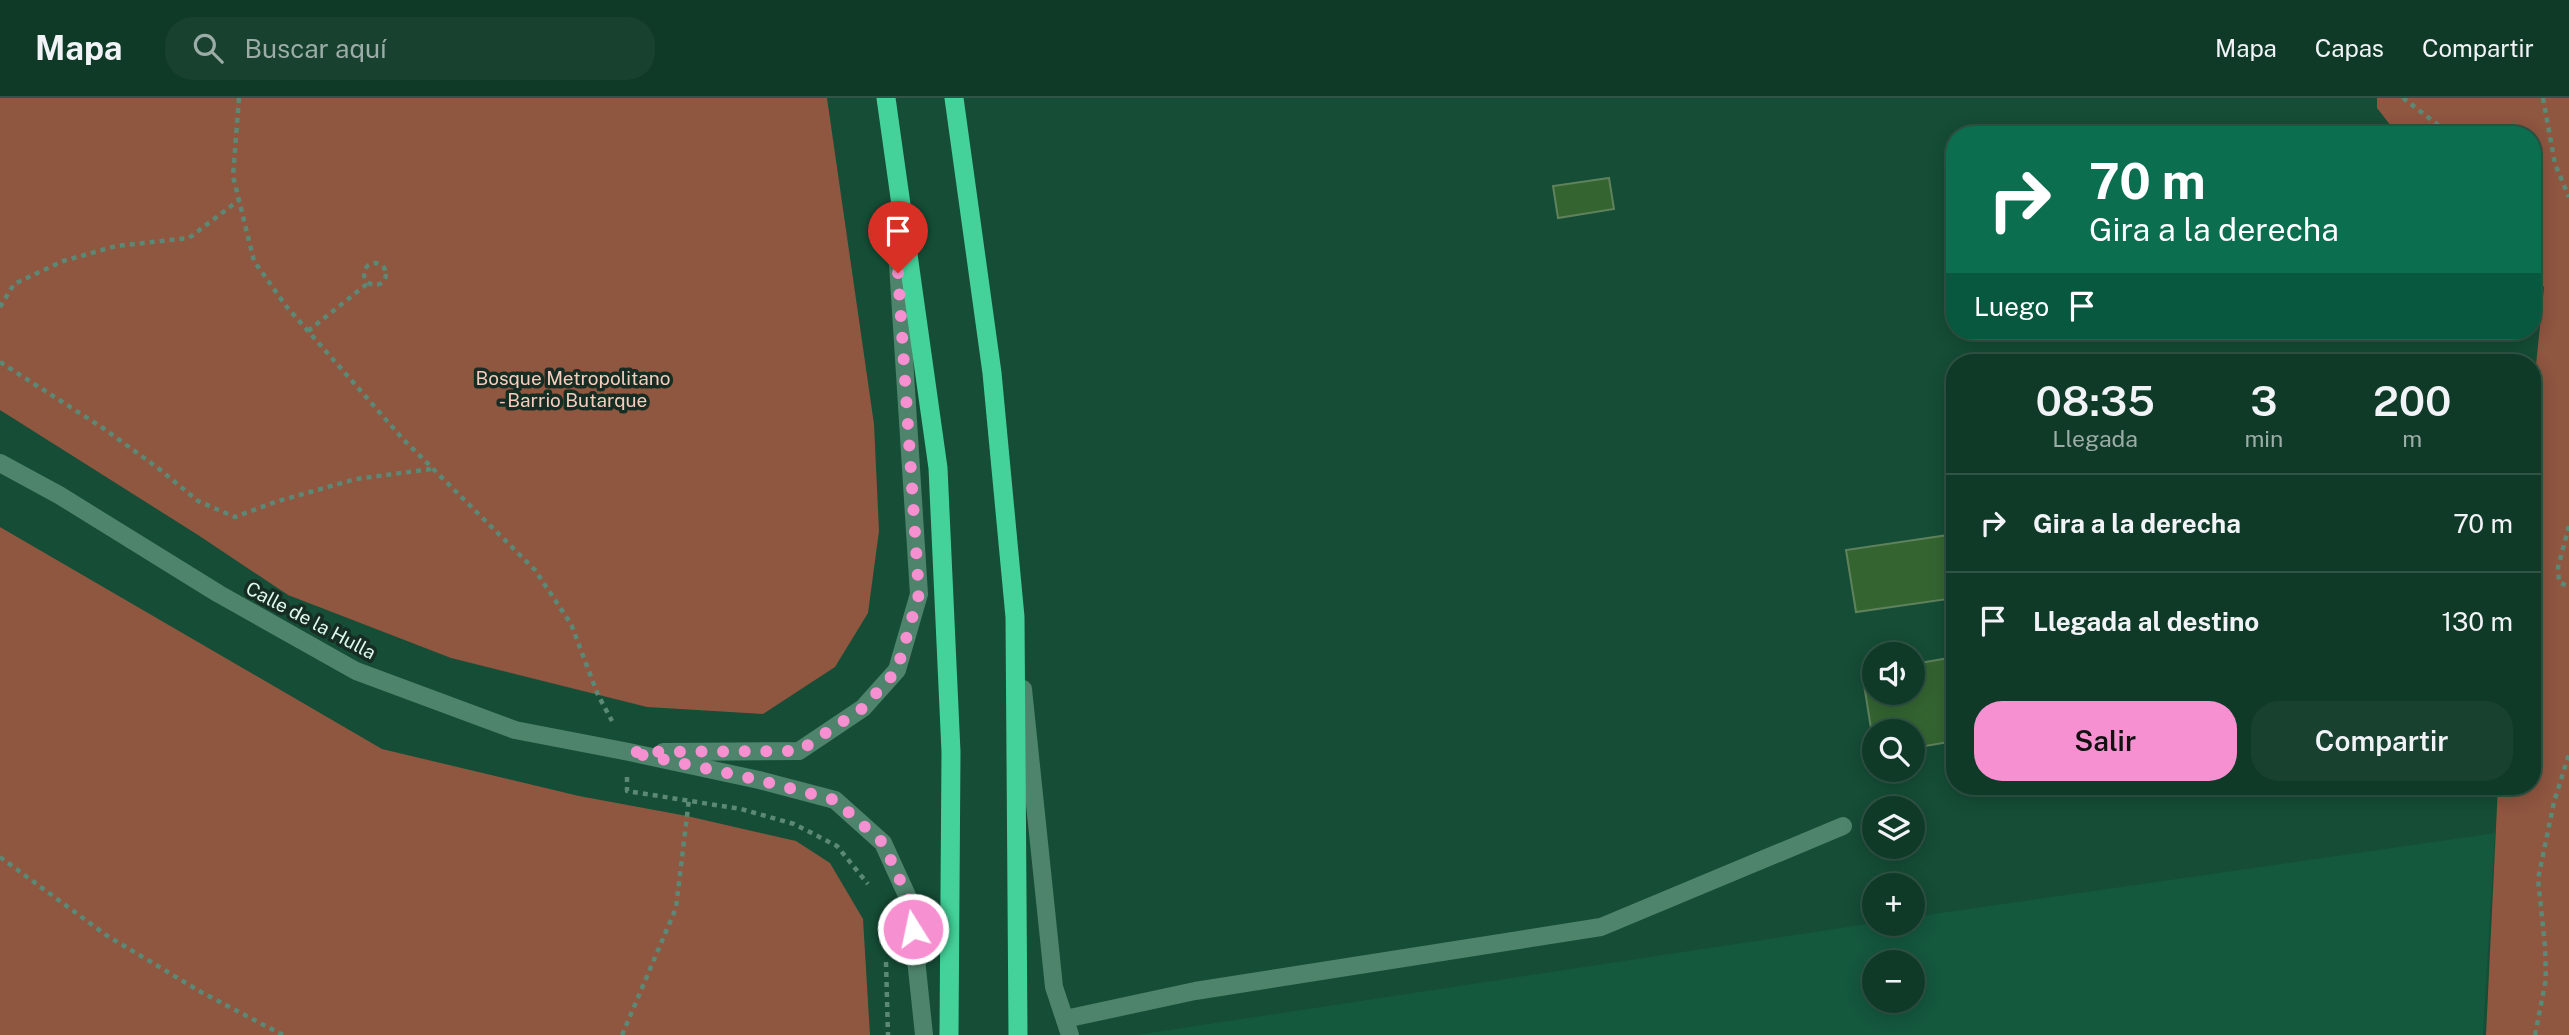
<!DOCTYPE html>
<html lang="es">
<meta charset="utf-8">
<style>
body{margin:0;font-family:"Public Sans",sans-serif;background:#194130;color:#f1f3f6;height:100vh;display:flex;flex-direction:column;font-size:26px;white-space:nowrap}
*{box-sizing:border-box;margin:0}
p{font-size:23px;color:#9cada8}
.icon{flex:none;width:38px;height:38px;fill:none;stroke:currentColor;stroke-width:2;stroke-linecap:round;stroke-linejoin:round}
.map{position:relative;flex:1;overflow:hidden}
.details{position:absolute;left:1946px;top:256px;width:595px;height:441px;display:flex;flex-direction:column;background:#103a28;border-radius:28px;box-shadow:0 4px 18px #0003,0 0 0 2px #305445}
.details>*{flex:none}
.hud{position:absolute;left:1946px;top:28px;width:595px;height:214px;border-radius:28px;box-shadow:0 4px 18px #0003,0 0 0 2px #305445;background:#0b6e4f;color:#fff;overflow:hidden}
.fabs{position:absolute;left:1862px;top:544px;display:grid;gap:14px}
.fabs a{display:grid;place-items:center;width:63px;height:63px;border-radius:50%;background:#103a28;box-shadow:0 4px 18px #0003,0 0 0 2px #305445;font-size:35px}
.pin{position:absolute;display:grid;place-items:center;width:60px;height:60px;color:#fff;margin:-72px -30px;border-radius:50% 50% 50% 0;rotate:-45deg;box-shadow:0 0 7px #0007}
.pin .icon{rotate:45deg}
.me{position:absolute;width:77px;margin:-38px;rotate:350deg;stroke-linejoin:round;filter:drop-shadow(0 0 5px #0008)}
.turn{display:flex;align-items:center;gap:24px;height:147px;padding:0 28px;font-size:32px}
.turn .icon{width:91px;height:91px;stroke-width:2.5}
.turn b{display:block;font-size:49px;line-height:60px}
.then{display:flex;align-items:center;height:66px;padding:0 28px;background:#0003;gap:14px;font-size:26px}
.eta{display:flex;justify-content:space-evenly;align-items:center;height:119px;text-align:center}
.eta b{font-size:42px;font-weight:600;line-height:49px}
.action{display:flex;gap:14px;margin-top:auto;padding:14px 28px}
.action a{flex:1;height:80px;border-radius:28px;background:#f690d0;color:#111;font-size:28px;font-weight:600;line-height:80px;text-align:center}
.action a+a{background:#194130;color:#f1f3f6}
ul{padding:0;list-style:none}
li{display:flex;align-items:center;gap:21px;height:98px;padding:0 28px;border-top:2px solid #305445}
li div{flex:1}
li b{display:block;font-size:26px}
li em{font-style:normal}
header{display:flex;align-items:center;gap:42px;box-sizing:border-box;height:98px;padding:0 35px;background:#103a28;border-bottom:2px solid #305445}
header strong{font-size:33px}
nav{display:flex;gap:38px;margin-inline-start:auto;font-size:24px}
.search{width:490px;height:63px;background:#194130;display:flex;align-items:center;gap:18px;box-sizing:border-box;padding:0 24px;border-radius:28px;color:#9cada8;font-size:26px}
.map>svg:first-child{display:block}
.built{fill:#14583e;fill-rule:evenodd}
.green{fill:#8f5640}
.building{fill:#346531;stroke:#5f825c;stroke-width:2}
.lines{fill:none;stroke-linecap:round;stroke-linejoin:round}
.path{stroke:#5b8975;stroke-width:4.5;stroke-dasharray:5 5;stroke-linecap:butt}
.service{stroke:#4e846b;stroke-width:18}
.tertiary{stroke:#4e846b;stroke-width:18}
.trunk{stroke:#44d29a;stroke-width:19}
.route{stroke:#f690d0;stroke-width:12;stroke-dasharray:0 21.6}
.labels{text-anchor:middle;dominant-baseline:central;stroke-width:7;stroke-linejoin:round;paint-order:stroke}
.park-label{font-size:19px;fill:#f6cebe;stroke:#172d23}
.street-label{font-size:19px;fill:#dffbec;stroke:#172d23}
</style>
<header>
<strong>Mapa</strong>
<div class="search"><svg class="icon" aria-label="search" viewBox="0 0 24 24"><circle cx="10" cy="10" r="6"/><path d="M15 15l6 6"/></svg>Buscar aquí</div>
<nav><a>Mapa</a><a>Capas</a><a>Compartir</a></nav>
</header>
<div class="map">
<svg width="2569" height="937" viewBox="0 0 2569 937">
<rect width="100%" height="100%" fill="#154d36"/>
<path class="built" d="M 2495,735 L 2483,937 L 1136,937 L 1874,825 L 1913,826 L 1913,819 ZM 1874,864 L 1913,864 L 1913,903 L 1874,903 Z"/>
<g class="green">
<polygon points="0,0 827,0 874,326 879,433 868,515 835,569 763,616 647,609 451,560 288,497 198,437 0,312"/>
<polygon points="2377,0 2569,0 2569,937 2486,937 2498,688 2532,688 2532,306 2544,189 2532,178 2532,37 2398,37 2377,10"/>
<polygon points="0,429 382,651 579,698 687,718 796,743 830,765 863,821 870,937 0,937"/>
</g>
<g class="building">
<polygon points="1609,80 1614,111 1558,120 1553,88"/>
<polygon points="1955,436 1955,500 1856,514 1846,452"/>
<polygon points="1955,559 1955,643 1913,650 1913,634 1874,634 1874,649 1862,574 1874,572 1874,595 1913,595 1913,566"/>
</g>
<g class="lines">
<g class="path">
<polyline points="239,0 233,78 254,163 286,208 403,341 535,472 571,526 598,597 612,623"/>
<polyline points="2403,0 2442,30"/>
<polyline points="2543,0 2555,66 2569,99"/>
<circle cx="375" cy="176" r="11"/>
<polyline points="0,209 14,186 63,163 116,148 189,140 239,102"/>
<polyline points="308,233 368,185"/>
<polyline points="0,264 103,330 158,370 198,403 235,419 275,404 356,381 431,371"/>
<polyline points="2569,428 2558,469 2559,484 2569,489"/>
<polyline points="627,679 627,693 741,711 794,726 837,748 868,786"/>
<polyline points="0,759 106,837 201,894 283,937"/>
<polyline points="886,864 888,937"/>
<polyline points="622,937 676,810 689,701"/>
<polyline points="2535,937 2546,881 2545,848 2538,781 2554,704 2569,656"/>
</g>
<g class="service">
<polyline points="1023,591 1054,889 1070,937"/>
<polyline points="1065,921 1195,893 1601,829 1843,728"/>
</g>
<g class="tertiary">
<polyline points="0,365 59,397 219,496 356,573 515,632 629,654 759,682 835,702 883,745 910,804 924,937"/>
<polyline points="663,654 799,653 863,610 897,572 919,496 895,119"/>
</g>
<g class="trunk">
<polyline points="886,0 938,370 951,654 949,937"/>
<polyline points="954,0 992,275 1015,519 1018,937"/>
</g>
</g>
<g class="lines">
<polyline class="route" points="898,175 919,496 897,572 863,610 799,653 629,654 759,682 835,702 883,745 910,804 913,831"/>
</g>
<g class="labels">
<g class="park-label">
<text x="573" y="280">Bosque Metropolitano<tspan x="573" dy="22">- Barrio Butarque</tspan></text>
</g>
<g class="street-label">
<text transform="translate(311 522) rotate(28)">Calle de la Hulla</text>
</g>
</g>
</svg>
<div class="fabs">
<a><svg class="icon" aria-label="sound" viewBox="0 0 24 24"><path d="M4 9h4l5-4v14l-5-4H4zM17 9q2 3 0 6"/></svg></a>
<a><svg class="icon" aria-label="search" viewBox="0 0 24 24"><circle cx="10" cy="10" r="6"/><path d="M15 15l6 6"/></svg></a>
<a><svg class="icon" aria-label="layers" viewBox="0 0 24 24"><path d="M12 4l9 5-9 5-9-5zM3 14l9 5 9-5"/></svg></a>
<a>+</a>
<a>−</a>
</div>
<div class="pin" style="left:898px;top:175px;background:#d93025"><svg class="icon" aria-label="arrive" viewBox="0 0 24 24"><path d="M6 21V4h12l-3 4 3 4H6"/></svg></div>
<svg class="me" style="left:913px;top:831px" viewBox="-20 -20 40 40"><circle r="17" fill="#f690d0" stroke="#fff" stroke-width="3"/><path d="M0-11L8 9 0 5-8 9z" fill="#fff"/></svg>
<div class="hud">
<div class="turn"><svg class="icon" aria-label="right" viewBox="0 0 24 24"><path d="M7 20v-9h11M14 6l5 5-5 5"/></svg><div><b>70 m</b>Gira a la derecha</div></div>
<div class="then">Luego<svg class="icon" aria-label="arrive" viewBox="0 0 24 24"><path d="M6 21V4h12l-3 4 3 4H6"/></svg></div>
</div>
<section class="details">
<div class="eta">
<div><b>08:35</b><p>Llegada</p></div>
<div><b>3</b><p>min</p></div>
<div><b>200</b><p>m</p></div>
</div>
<ul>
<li><svg class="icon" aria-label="right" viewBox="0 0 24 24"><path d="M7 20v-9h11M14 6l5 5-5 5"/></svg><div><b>Gira a la derecha</b></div><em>70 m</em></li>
<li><svg class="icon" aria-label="arrive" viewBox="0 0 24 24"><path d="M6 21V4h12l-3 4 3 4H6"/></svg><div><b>Llegada al destino</b></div><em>130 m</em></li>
</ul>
<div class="action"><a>Salir</a><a>Compartir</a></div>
</section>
</div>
